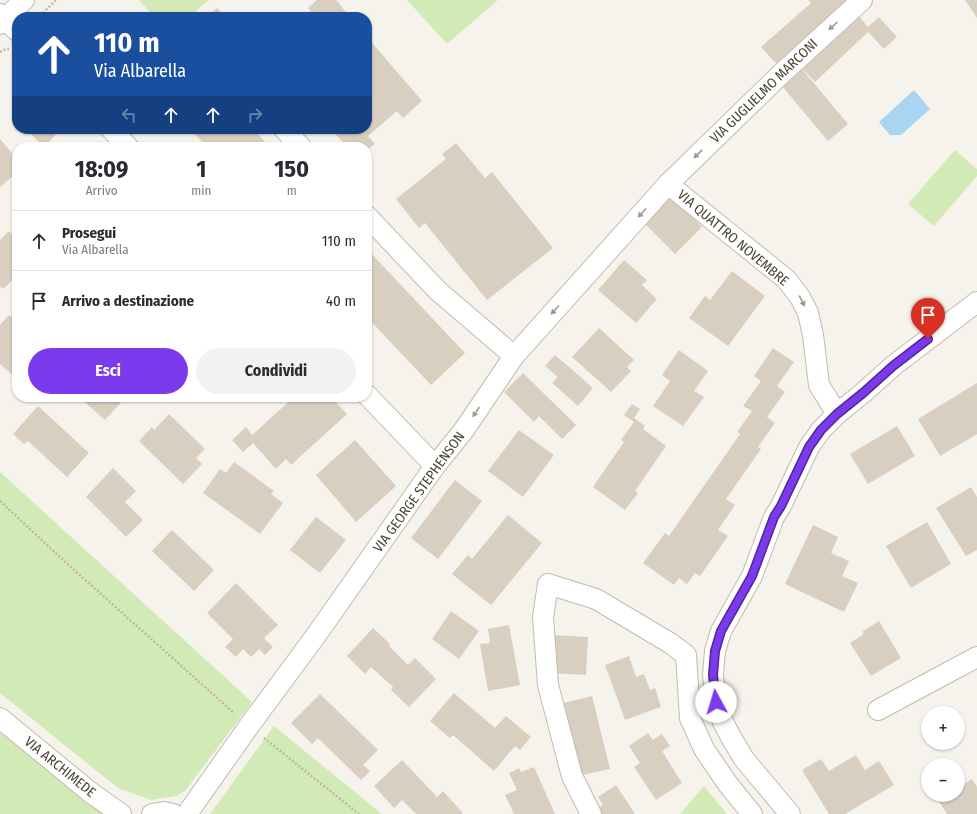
<!DOCTYPE html>
<html lang="it">
<meta charset="utf-8">
<style>
body{margin:0;font-family:"Fira Sans Condensed",sans-serif;background:#f2f2f3;color:#2b2b33;height:100vh;display:flex;flex-direction:column;font-size:15px;white-space:nowrap}
*{box-sizing:border-box;margin:0}
p{font-size:13px;color:#7c7c81}
.icon{flex:none;width:22px;height:22px;fill:none;stroke:currentColor;stroke-width:2;stroke-linecap:round;stroke-linejoin:round}
.map{position:relative;flex:1;overflow:hidden}
.side{position:absolute;left:12px;top:142px;width:360px;height:260px;display:flex;flex-direction:column;background:#fff;border-radius:16px;box-shadow:0 1px 3px #0004}
.side>*{flex:none}
.hud{position:absolute;left:12px;top:12px;width:360px;height:122px;border-radius:16px;box-shadow:0 1px 3px #0004;background:#1a4fa0;color:#fff;overflow:hidden}
.buttons{position:absolute;left:921px;top:706px;display:grid;gap:8px}
.buttons a{display:grid;place-items:center;width:44px;height:44px;border-radius:50%;background:#fff;box-shadow:0 1px 3px #0004;font-size:20px}
.pin{position:absolute;display:grid;place-items:center;width:34px;height:34px;color:#fff;margin:-41px -17px;border-radius:50% 50% 50% 0;rotate:-45deg;box-shadow:0 0 4px #0007}
.pin .icon{rotate:45deg}
.me{position:absolute;width:44px;margin:-22px;rotate:354deg;stroke-linejoin:round;filter:drop-shadow(0 0 3px #0008)}
.turn{display:flex;align-items:center;gap:14px;height:84px;padding:0 16px;font-size:18px}
.turn .icon{width:52px;height:52px;stroke-width:2.5}
.turn b{display:block;font-size:28px;line-height:34px}
.lanes{display:flex;align-items:center;height:38px;padding:0 16px;background:#0003;justify-content:center;gap:20px;direction:ltr}
.lanes .off{opacity:.35}
.eta{display:flex;justify-content:space-evenly;align-items:center;height:68px;text-align:center}
.eta b{font-size:24px;font-weight:700;line-height:28px}
.button{display:flex;gap:8px;margin-top:auto;padding:8px 16px}
.button a{flex:1;height:46px;border-radius:24px;background:#7c3aed;color:#fff;font-size:16px;font-weight:700;line-height:46px;text-align:center}
.button a+a{background:#f2f2f3;color:#2b2b33}
ul{padding:0;list-style:none}
li{display:flex;align-items:center;gap:12px;height:60px;padding:0 16px;border-top:1px solid #e1e1e2}
li div{flex:1}
li b{display:block;font-size:15px}
li em{font-style:normal}
.map>svg:first-child{display:block}
.green{fill:#d2eab5}
.water{fill:#a9d4f2}
.building{fill:#d8cfc1}
.lines{fill:none;stroke-linecap:round;stroke-linejoin:round}
.minor-casing{stroke:#c2bbae;stroke-width:22}
.path{stroke:#c4b79f;stroke-width:2.5;stroke-dasharray:2 2;stroke-linecap:butt}
.minor{stroke:#fff;stroke-width:20}
.oneway{fill:#9c9892}
.route-casing{stroke:#51269a;stroke-width:10}
.route{stroke:#7c3aed;stroke-width:7}
.labels{text-anchor:middle;dominant-baseline:central;stroke-width:3.5;stroke-linejoin:round;paint-order:stroke}
.street-label{font-size:14px;fill:#4b4439;stroke:#fff}
</style>
<div class="map">
<svg width="977" height="814" viewBox="0 0 977 814">
<rect width="100%" height="100%" fill="#f6f3ec"/>
<g class="green">
<polygon points="139,0 209,0 189,17 154,17"/>
<polygon points="407,0 498,0 447,44"/>
<polygon points="955,150 977,169 977,176 934,226 908,204"/>
<polygon points="0,472 252,702 185,791 176,796 151,800 118,788 0,693"/>
<polygon points="274,726 382,814 210,814"/>
<polygon points="0,730 102,814 0,814"/>
<polygon points="704,786 727,814 680,814"/>
</g>
<polygon class="water" points="914,90 930,109 901,135 890,135 879,122"/>
<g class="building">
<polygon points="317,0 336,0 350,17 304,17 311,11 308,8"/>
<polygon points="808,0 857,0 781,69 761,47 811,3"/>
<polygon points="965,0 977,0 977,18"/>
<polygon points="217,8 225,17 206,17"/>
<polygon points="856,13 868,27 879,17 897,37 884,49 868,32 815,82 800,66"/>
<polygon points="367,37 422,101 403,118 397,111 368,136 375,144 367,150 367,147 347,147 333,131 335,129 367,129"/>
<polygon points="802,69 848,124 828,141 782,86"/>
<polygon points="26,129 61,129 44,147"/>
<polygon points="190,129 253,129 270,147 207,147"/>
<polygon points="0,139 17,159 17,173 0,187"/>
<polygon points="456,143 485,178 492,172 553,248 487,300 425,223 419,228 396,199 446,159 442,154"/>
<polygon points="671,195 702,227 675,254 643,222"/>
<polygon points="9,231 13,236 17,232 17,276 3,289 0,286 0,240"/>
<polygon points="367,249 465,353 431,385 367,317"/>
<polygon points="624,260 647,280 642,285 657,299 636,323 598,290"/>
<polygon points="732,271 765,296 728,346 689,318 705,296 710,300"/>
<polygon points="9,315 17,321 17,379 0,364 0,325"/>
<polygon points="599,328 634,360 627,367 631,371 611,392 572,357"/>
<polygon points="773,348 794,362 777,386 785,392 767,417 775,423 758,447 761,449 726,499 735,505 718,530 728,536 700,576 695,573 687,584 679,578 674,585 643,563 665,533 669,536 740,434 737,432 752,411 743,406 761,381 754,376"/>
<polygon points="679,350 708,371 694,391 704,397 683,426 653,406 670,381 662,375"/>
<polygon points="555,355 593,388 578,406 552,383 558,377 545,366"/>
<polygon points="523,373 576,425 562,439 539,416 534,422 504,392"/>
<polygon points="977,383 977,434 940,456 918,419"/>
<polygon points="79,397 126,397 105,420"/>
<polygon points="294,397 331,397 347,414 291,465 286,459 276,469 253,443 243,452 232,440 246,427 252,435"/>
<polygon points="632,404 640,409 634,418 645,426 643,429 666,446 635,491 638,493 625,510 593,487 624,442 621,440 634,422 624,415"/>
<polygon points="38,406 89,453 67,477 28,441 24,444 13,434"/>
<polygon points="169,414 205,449 196,458 202,464 183,484 139,441 152,427 154,430"/>
<polygon points="897,426 915,456 868,484 850,454"/>
<polygon points="519,430 554,455 523,497 488,471"/>
<polygon points="355,440 396,486 356,522 316,475"/>
<polygon points="234,462 274,491 271,494 283,503 260,534 203,493 220,469 226,473"/>
<polygon points="113,468 136,491 125,502 143,520 126,537 86,497"/>
<polygon points="455,480 482,501 438,559 411,538"/>
<polygon points="971,487 977,497 977,550 966,556 936,508"/>
<polygon points="508,515 542,543 491,605 452,574 468,555 472,559"/>
<polygon points="316,517 346,540 320,573 290,550"/>
<polygon points="927,522 951,564 911,588 886,546"/>
<polygon points="813,525 838,537 831,553 849,561 842,576 858,583 844,612 785,584"/>
<polygon points="172,530 214,570 194,591 152,551"/>
<polygon points="236,583 278,625 264,638 273,647 265,655 259,649 251,657 243,649 236,657 225,647 233,639 207,613"/>
<polygon points="451,611 479,631 459,659 432,639"/>
<polygon points="879,621 901,658 871,676 850,643 864,634 862,632"/>
<polygon points="509,625 520,685 488,691 480,644 490,643 488,629"/>
<polygon points="373,628 390,644 389,646 408,665 415,658 436,679 409,707 391,690 393,687 371,667 365,674 347,656"/>
<polygon points="552,635 588,637 586,675 550,673"/>
<polygon points="629,656 636,677 644,674 650,690 655,688 661,707 625,720 605,665"/>
<polygon points="454,693 495,728 506,716 531,737 520,750 515,746 494,771 453,735 450,738 430,721"/>
<polygon points="320,694 378,750 363,765 370,771 361,780 318,738 312,744 291,723"/>
<polygon points="592,696 610,769 578,776 560,704"/>
<polygon points="648,733 653,740 662,734 670,746 662,751 682,783 656,800 634,767 640,763 629,746"/>
<polygon points="856,755 865,770 879,761 894,785 845,814 829,814 802,770 821,759 829,771"/>
<polygon points="402,760 437,797 443,791 463,813 462,814 416,814 402,800 394,808 374,786"/>
<polygon points="534,767 555,814 514,814 505,795 517,790 509,773 519,768 521,772"/>
<polygon points="972,779 977,787 977,814 947,814 938,800 946,795 958,795 958,788"/>
<polygon points="616,785 635,814 596,814 594,811 603,805 598,797"/>
</g>
<g class="lines">
<defs>
<g id="minor">
<polyline points="0,14 17,31"/>
<polyline points="0,24 24,0"/>
<polyline points="111,129 128,147"/>
<polyline points="284,129 301,147"/>
<polyline points="668,184 786,279 800,297 808,313 813,335 819,385 837,414"/>
<polyline points="367,216 438,291 514,356"/>
<polyline points="367,395 435,466"/>
<polyline points="878,710 977,657"/>
<polyline points="0,718 90,792 121,814"/>
<polyline points="152,814 164,812 173,814"/>
<polyline points="187,814 249,726 317,634 435,466 464,430 514,356 668,184 781,74 862,0"/>
<polyline points="591,814 572,776 548,685 543,617 548,584 596,599 670,643 686,655 690,718 704,749 727,783 752,814"/>
<polyline points="790,814 744,759 732,739 723,722 716,702 713,675 715,651 721,631 752,576 774,517 781,506 809,447 821,430 837,414 863,393 893,366 977,302"/>
</g>
</defs>
<use href="#minor" class="minor-casing"/>
<g class="path">
<polyline points="42,17 44,12 56,0"/>
<polyline points="0,52 3,50 9,49"/>
<polyline points="0,501 63,560 234,713"/>
<polyline points="264,738 359,814"/>
</g>
<use href="#minor" class="minor"/>
</g>
<defs><path id="oneway-solid" d="M-6-.8H1V-3.2L6.5 0L1 3.2V.8H-6Z"/></defs>
<g class="oneway">
<use href="#oneway-solid" transform="translate(833 26) rotate(138)"/>
<use href="#oneway-solid" transform="translate(698 154) rotate(136)"/>
<use href="#oneway-solid" transform="translate(642 213) rotate(132)"/>
<use href="#oneway-solid" transform="translate(802 301) rotate(62)"/>
<use href="#oneway-solid" transform="translate(555 310) rotate(132)"/>
<use href="#oneway-solid" transform="translate(476 412) rotate(124)"/>
</g>
<g class="lines">
<defs>
<polyline id="route" points="716,702 713,675 715,651 721,631 752,576 774,517 781,506 809,447 821,430 837,414 863,393 893,366 928,339"/>
</defs>
<use href="#route" class="route-casing"/>
<use href="#route" class="route"/>
</g>
<g class="labels">
<g class="street-label">
<text transform="translate(764 91) rotate(-44)">VIA GUGLIELMO MARCONI</text>
<text transform="translate(733 238) rotate(40)">VIA QUATTRO NOVEMBRE</text>
<text transform="translate(419 492) rotate(-54)">VIA GEORGE STEPHENSON</text>
<text transform="translate(60 767) rotate(39)">VIA ARCHIMEDE</text>
</g>
</g>
</svg>
<div class="buttons">
<a>+</a>
<a>−</a>
</div>
<div class="pin" style="left:928px;top:339px;background:#d93025"><svg class="icon" aria-label="arrive" viewBox="0 0 24 24"><path d="M6 21V4h12l-3 4 3 4H6"/></svg></div>
<svg class="me" style="left:716px;top:702px" viewBox="-20 -20 40 40"><circle r="19" fill="#fff"/><path d="M0-13L10 11 0 6-10 11z" fill="#7c3aed"/></svg>
<div class="hud">
<div class="turn"><svg class="icon" aria-label="ahead" viewBox="0 0 24 24"><path d="M12 20V5M6 11l6-6 6 6"/></svg><div><b>110 m</b>Via Albarella</div></div>
<div class="lanes"><svg class="icon off" aria-label="left" viewBox="0 0 24 24"><path d="M17 20v-9H6M10 6l-5 5 5 5"/></svg><svg class="icon" aria-label="ahead" viewBox="0 0 24 24"><path d="M12 20V5M6 11l6-6 6 6"/></svg><svg class="icon" aria-label="ahead" viewBox="0 0 24 24"><path d="M12 20V5M6 11l6-6 6 6"/></svg><svg class="icon off" aria-label="right" viewBox="0 0 24 24"><path d="M7 20v-9h11M14 6l5 5-5 5"/></svg></div>
</div>
<section class="side">
<div class="eta">
<div><b>18:09</b><p>Arrivo</p></div>
<div><b>1</b><p>min</p></div>
<div><b>150</b><p>m</p></div>
</div>
<ul>
<li><svg class="icon" aria-label="ahead" viewBox="0 0 24 24"><path d="M12 20V5M6 11l6-6 6 6"/></svg><div><b>Prosegui</b><p>Via Albarella</p></div><em>110 m</em></li>
<li><svg class="icon" aria-label="arrive" viewBox="0 0 24 24"><path d="M6 21V4h12l-3 4 3 4H6"/></svg><div><b>Arrivo a destinazione</b></div><em>40 m</em></li>
</ul>
<div class="button"><a>Esci</a><a>Condividi</a></div>
</section>
</div>
